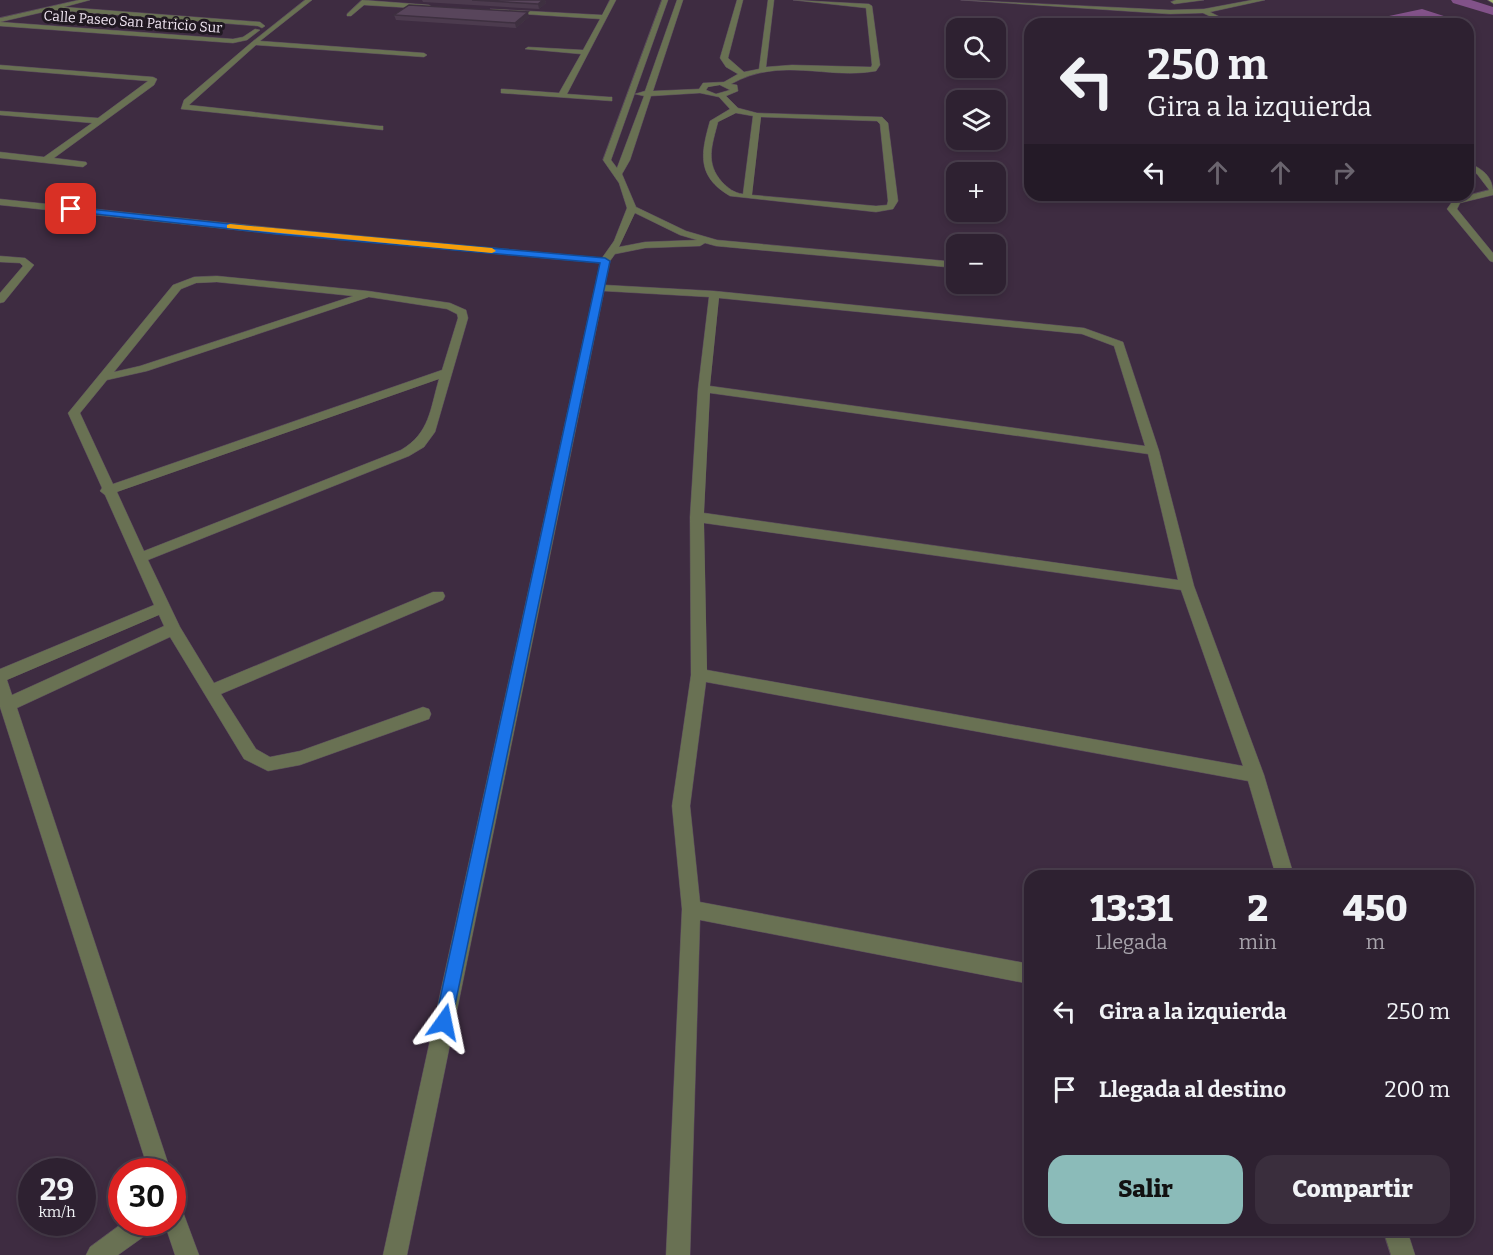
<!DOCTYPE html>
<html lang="es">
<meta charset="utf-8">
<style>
body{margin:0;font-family:Bitter,serif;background:#3a2e3d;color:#f1f3f6;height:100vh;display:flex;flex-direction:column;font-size:22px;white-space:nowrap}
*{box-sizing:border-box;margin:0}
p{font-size:20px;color:#a7a3ab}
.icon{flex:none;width:33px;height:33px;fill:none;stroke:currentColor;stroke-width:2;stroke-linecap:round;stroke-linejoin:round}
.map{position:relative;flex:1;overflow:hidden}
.details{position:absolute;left:1024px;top:870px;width:450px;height:366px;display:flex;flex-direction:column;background:#2e2131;border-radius:18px;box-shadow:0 3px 9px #0003,0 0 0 2px #493e4d}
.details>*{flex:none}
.banner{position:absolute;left:1024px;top:18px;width:450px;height:183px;border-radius:18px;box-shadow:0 3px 9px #0003,0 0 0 2px #493e4d;background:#2e2131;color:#f1f3f6;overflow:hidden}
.controls{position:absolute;left:946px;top:18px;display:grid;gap:12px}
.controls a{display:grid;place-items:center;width:60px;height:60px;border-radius:12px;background:#2e2131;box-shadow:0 3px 9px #0003,0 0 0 2px #493e4d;font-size:30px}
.speed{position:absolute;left:18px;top:1158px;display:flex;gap:12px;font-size:30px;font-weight:700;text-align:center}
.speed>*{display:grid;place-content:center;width:78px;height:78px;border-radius:50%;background:#2e2131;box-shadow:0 3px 9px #0003,0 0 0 2px #493e4d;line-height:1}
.speed small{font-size:15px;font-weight:400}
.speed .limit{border:9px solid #d22;background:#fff;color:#111}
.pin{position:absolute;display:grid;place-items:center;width:51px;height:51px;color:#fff;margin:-26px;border-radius:12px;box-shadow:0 3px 9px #0006}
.me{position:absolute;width:66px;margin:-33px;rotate:12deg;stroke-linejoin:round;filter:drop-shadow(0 0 4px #0008)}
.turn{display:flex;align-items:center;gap:21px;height:126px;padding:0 24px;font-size:27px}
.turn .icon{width:78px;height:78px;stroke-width:2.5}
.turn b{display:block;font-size:42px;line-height:51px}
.lanes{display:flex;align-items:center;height:57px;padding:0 24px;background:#0003;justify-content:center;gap:30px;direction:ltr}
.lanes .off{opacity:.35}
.eta{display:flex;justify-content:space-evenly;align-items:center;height:102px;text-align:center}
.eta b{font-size:36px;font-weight:800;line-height:42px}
.action{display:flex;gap:12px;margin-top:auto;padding:12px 24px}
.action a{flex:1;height:69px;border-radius:18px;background:#8bbbb9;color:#111;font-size:24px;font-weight:800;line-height:69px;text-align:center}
.action a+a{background:#3a2e3d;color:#f1f3f6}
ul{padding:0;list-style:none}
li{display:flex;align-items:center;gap:18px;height:78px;padding:0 24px}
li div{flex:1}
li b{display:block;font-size:22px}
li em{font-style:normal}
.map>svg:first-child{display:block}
.water{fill:#825289}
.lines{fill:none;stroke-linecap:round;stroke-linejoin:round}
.canal{fill:#825289;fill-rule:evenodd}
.service-casing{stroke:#5a495d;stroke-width:1}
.minor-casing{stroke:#5a495d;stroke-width:1}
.trunk-casing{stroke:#5a495d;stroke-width:2}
.service{fill:#697153;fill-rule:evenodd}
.minor{fill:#697153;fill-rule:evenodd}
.trunk{fill:#a7b974;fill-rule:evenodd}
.wall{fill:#4c3b4e}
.shaded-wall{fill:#3e3040}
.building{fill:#58455b;stroke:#3e3040;stroke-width:1.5}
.route{fill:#1a73e8;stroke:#114b97;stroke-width:1.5}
.slow{fill:#f59e0b}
.labels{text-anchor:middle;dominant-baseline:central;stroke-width:6;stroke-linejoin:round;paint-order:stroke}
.far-street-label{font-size:14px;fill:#efe4f1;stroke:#201821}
</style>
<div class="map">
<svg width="1493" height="1255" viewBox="0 0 1493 1255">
<rect width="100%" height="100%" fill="#3e2c41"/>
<path class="water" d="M 1422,9 L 1450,18 C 1440,20 1434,18 1424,18 C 1407,17 1409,23 1389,16 Z"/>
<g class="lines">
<polygon class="canal" points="1451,0 1471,0 1493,7 1493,15 1453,3"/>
<defs>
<polygon id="service" points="1493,189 1493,195 1460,203 1457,209 1493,253 1493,262 1490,261 1447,209 1454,199"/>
<g id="minor">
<polygon points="79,0 90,0 64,7 260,22 265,26 262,28 258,26 52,10 0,22 0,18"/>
<polygon points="305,0 312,0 260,41 424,53 427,55 424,57 256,45 189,105 380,126 383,126 383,130 181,109 184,100 252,42"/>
<polygon points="362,0 429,5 432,7 429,9 364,5 351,16 347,16 347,14"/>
<polygon points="610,0 616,0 567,94 609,97 612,97 612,101 501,93 501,89 504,89 559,93 581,54 525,49 528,47 583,50 600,19 492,12 490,9 602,15"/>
<path d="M 662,0 L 668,0 L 611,160 L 617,168 L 644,96 L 635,94 L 645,91 L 677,0 L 683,0 L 653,91 L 699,89 L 703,83 L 724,82 L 738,74 L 726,67 L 720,58 L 737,0 L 743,0 L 728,58 L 744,72 L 759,69 L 768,0 L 774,0 L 766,67 L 792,65 L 871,67 L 872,65 L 866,8 L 793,0 L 869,4 L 872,6 L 880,65 L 876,71 C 826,80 782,56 731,84 L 737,85 L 738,91 L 726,96 L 738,108 L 757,113 L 882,117 L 888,123 L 898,201 L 893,209 L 876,212 L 730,196 C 696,176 701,153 710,121 L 730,109 L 719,97 L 700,93 L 651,96 L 630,160 L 622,174 L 636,207 L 686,231 L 717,240 L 957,262 L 957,268 L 716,246 L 705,243 L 700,246 L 645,248 L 615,254 L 610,261 L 605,285 L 714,291 L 1084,328 L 1123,342 L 1159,451 L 1194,586 L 1264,775 L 1294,876 L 1276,876 L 1248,781 L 706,682 L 690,806 L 700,902 L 1030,964 L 1030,984 L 700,920 L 690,1255 L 666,1255 L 682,909 L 672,806 L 691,675 L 690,517 L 698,389 L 709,297 L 604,291 L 407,1255 L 383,1255 L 600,263 L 276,234 L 0,205 L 0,199 L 276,228 L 602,258 L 614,241 L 627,208 L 619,183 L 603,160 ZM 720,85 L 730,90 L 716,94 L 706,90 L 708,87 ZM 736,113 L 753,116 L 743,194 C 734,193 728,188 722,182 C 705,163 712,145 718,122 ZM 761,117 L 877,121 L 880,124 L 888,201 L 887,205 L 876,206 L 752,195 ZM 635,213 L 680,235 L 697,240 L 645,242 L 619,247 ZM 719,298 L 1082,334 L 1114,346 L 1145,446 L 710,386 ZM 710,393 L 1148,454 L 1178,580 L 704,513 ZM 704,523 L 1181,590 L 1243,766 L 707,670 Z"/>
<polygon points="961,0 1170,10 1204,9 1252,0 1265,0 1210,12 1234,24 1226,24 1203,13 1170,14"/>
<polygon points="1176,0 1204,0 1174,4 1171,2"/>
<polygon points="0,22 233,39 243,37 255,29 260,30 247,40 233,43 0,26"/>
<polygon points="0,65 153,77 157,79 154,85 54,158 86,162 87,164 83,167 0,158 0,152 44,157 92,123 0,115 0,111 98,118 148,81 0,69"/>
<path d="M 1468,163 C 1482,168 1493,177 1493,192 L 1490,191 L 1477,174 L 1468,169 Z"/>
<polygon points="0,256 25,258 34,265 4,302 0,303 0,293 23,266 20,263 0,262"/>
<path d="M 217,276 L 368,291 L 450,303 L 466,310 L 468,318 L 435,432 L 424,447 L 409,456 L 148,560 L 180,627 L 214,683 L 433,592 L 443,592 L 445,596 L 443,600 L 221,694 L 256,749 L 270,757 L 300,751 L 423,707 L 429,709 L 431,714 L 429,719 L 300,765 L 268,771 L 244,759 L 170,637 L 17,708 L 171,1172 L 149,1172 L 0,707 L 0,669 L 154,605 L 105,495 L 100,491 L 102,488 L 68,413 L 173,285 L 194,277 ZM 217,282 L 353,296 L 140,366 L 114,372 L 181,289 L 196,283 ZM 369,297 L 447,309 L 457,314 L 458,318 L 442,370 L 113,484 L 80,413 L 107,380 L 147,371 ZM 439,379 C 430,409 430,433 401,450 L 144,551 L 117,492 ZM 159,615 L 164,626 L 12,695 L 7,680 Z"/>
<polygon points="172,1201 180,1204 199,1255 175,1255 164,1222 172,1222"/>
<polygon points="124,1222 156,1222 153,1230 118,1255 86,1255 90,1247"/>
<polygon points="1383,1230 1407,1230 1415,1255 1391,1255"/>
</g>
<polygon id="trunk" points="1488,0 1493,0 1493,3"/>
</defs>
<use href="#service" class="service-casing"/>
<use href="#minor" class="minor-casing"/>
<use href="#trunk" class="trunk-casing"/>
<use href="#service" class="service"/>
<use href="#minor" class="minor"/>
<use href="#trunk" class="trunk"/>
</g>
<g class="wall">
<polygon points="422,0 545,0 546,3 539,9 423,2"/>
<polygon points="394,15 529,17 516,28 396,20"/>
</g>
<g class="shaded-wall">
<polygon points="543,0 545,0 546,3 539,9 538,4"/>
<polygon points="528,12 529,17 516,28 515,23"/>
</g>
<g class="building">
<polygon points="472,0 543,0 538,4"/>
<polygon points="409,5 528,12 515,23 394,15"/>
</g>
<polygon class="route" points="71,207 276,229 605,258 610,261 450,1029 444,1032 437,1029 435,1022 600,263 276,234 68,211 68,208"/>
<polygon class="slow" points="230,224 492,248 496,251 492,253 227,228 227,225"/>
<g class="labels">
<g class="far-street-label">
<text transform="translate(133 22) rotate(4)">Calle Paseo San Patricio Sur</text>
</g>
</g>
</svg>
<div class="controls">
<a><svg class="icon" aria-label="search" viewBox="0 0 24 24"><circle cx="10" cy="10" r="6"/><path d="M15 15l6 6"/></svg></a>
<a><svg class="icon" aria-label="layers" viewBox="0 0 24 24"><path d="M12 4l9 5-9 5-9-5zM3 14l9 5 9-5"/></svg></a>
<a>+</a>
<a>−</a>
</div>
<div class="speed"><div>29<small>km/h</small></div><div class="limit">30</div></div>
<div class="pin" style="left:71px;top:209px;background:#d93025"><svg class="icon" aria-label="arrive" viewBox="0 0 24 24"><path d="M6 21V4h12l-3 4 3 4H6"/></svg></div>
<svg class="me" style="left:444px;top:1022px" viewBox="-20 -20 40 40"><path d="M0-17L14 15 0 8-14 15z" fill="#1a73e8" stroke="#fff" stroke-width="4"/></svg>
<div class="banner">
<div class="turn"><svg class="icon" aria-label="left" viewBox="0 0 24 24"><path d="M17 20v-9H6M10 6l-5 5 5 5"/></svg><div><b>250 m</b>Gira a la izquierda</div></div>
<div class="lanes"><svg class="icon" aria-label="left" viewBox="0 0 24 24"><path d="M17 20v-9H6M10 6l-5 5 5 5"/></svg><svg class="icon off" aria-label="ahead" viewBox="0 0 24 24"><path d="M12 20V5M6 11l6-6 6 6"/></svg><svg class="icon off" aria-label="ahead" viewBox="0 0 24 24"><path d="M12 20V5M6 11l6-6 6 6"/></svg><svg class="icon off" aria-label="right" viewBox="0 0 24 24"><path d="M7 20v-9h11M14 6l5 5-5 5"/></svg></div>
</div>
<section class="details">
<div class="eta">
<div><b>13:31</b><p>Llegada</p></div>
<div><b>2</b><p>min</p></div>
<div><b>450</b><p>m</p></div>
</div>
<ul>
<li><svg class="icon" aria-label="left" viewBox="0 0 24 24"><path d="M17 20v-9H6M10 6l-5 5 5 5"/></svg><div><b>Gira a la izquierda</b></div><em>250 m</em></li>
<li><svg class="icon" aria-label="arrive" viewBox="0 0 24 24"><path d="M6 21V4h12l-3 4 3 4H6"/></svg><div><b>Llegada al destino</b></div><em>200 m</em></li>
</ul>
<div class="action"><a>Salir</a><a>Compartir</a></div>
</section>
</div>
